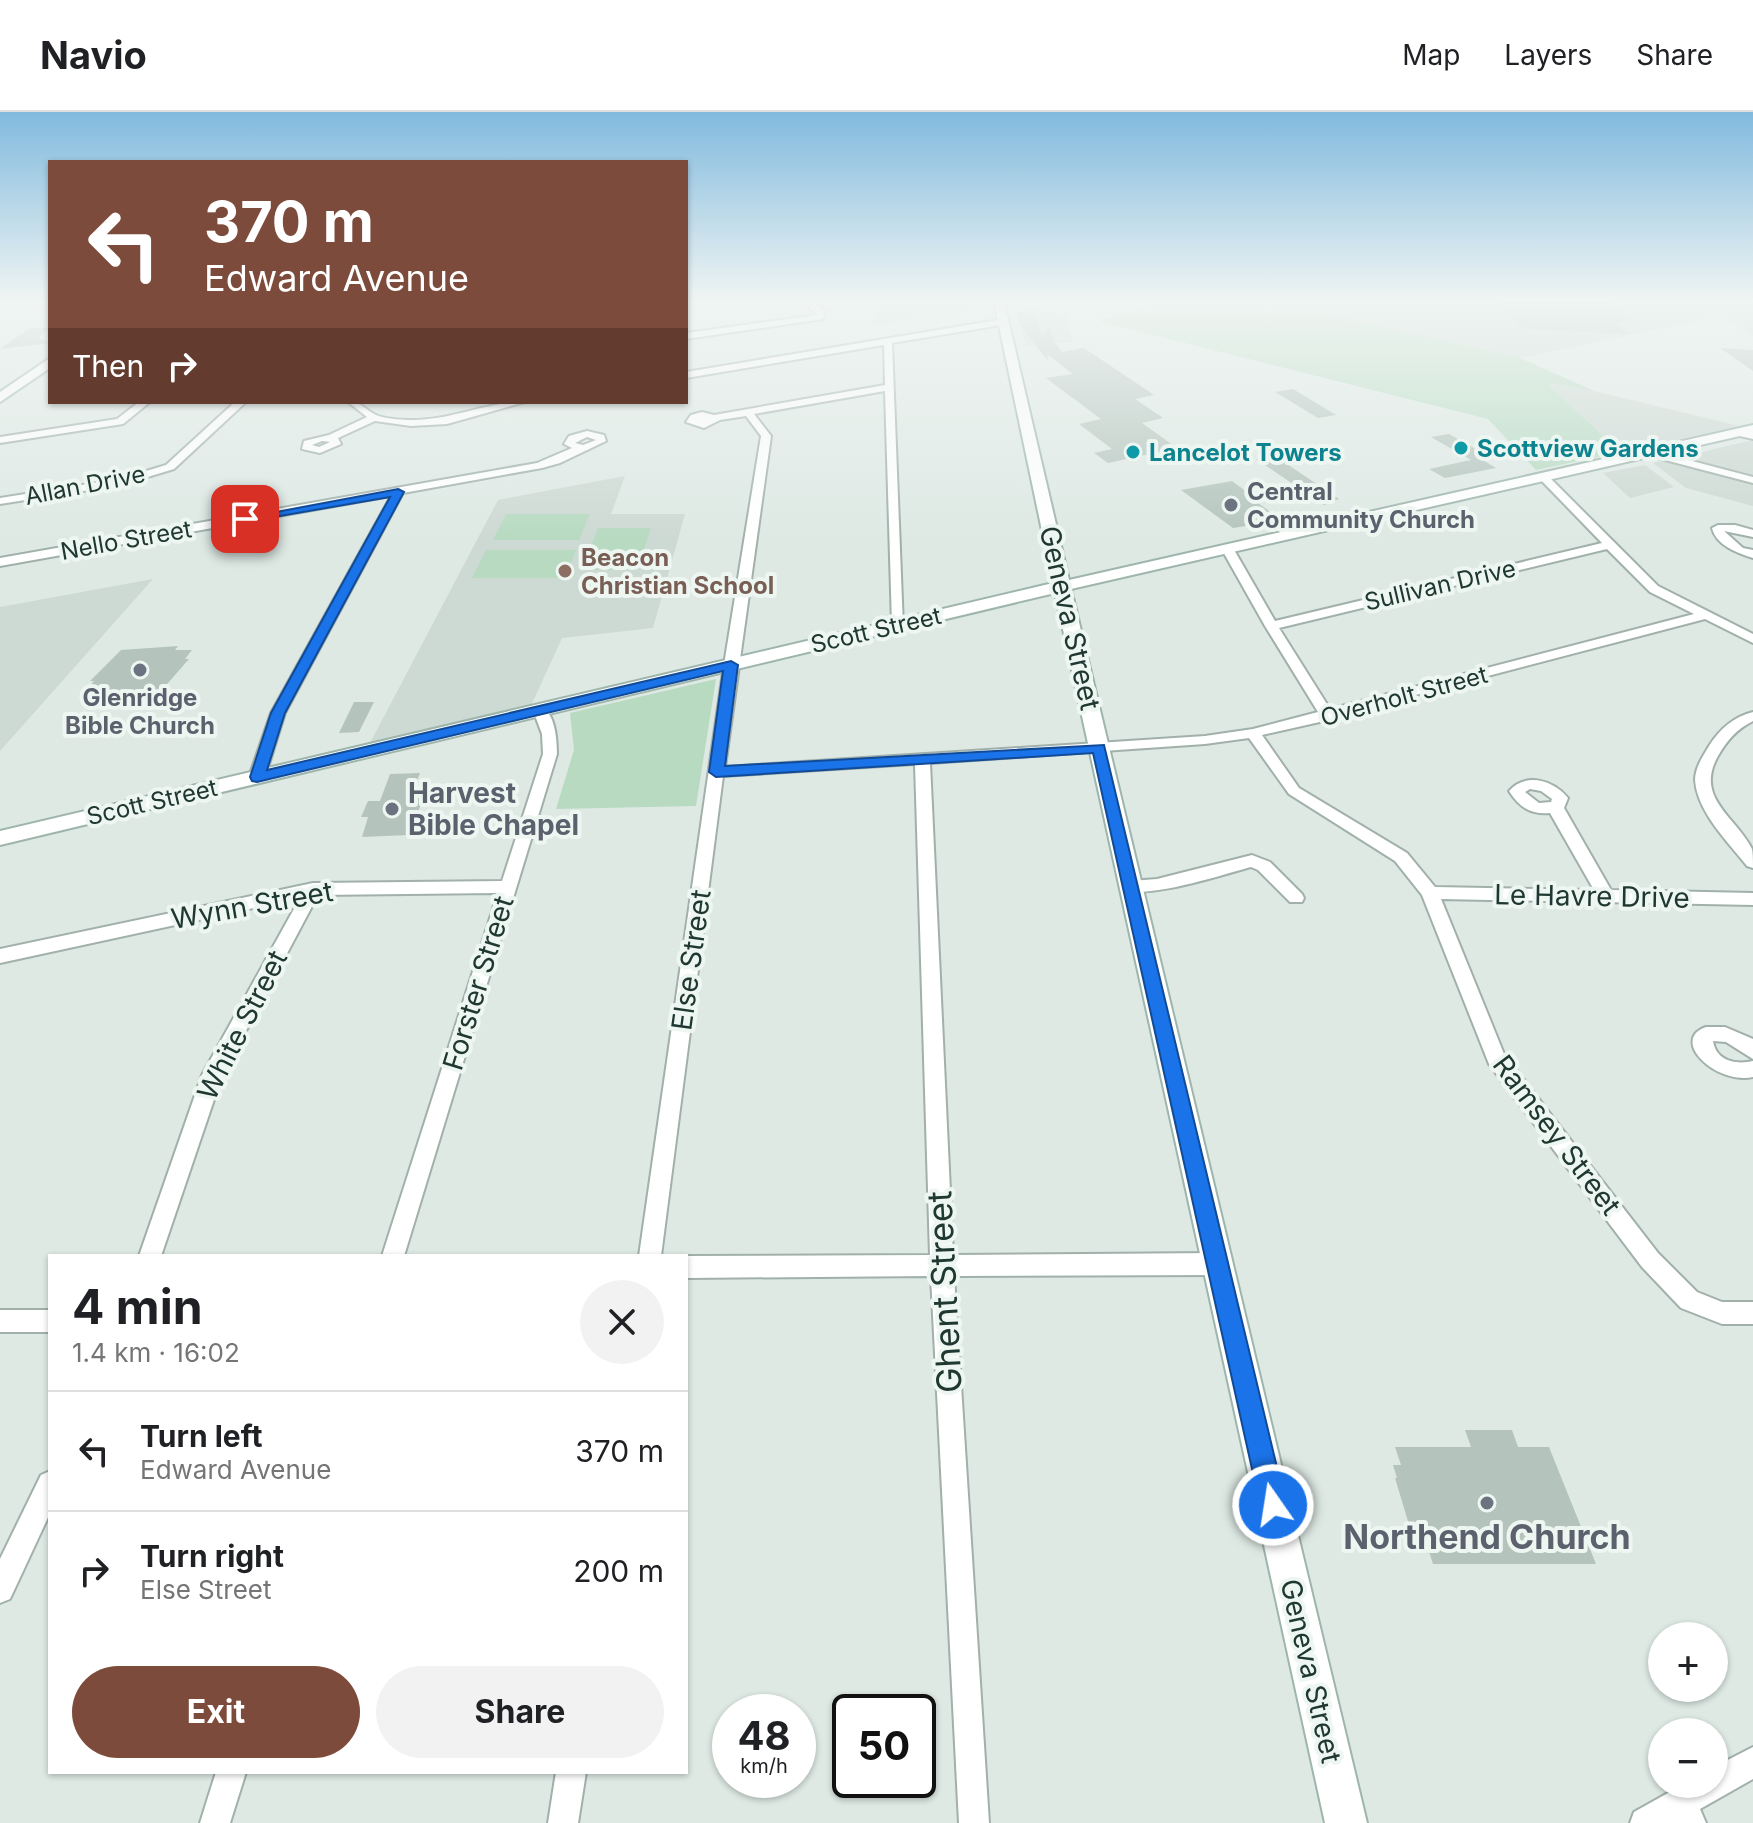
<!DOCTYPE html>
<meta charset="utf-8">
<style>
body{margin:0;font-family:Inter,sans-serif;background:#f2f2f2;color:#202124;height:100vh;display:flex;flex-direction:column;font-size:30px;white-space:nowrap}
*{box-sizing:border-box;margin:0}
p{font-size:26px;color:#757577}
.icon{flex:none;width:44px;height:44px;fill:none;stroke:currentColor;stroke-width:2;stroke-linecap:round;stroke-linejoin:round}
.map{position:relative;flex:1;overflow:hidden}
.panel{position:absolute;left:48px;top:1142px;width:640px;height:520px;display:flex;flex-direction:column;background:#fff;border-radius:0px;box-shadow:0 2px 6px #0004}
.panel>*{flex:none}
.hud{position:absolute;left:48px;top:48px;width:640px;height:244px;border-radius:0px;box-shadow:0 2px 6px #0004;background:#7d4b3b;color:#fff;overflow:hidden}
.controls{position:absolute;left:1648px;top:1510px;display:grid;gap:16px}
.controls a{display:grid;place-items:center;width:80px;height:80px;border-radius:50%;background:#fff;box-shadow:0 2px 6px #0004;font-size:40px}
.speed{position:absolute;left:712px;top:1582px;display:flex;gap:16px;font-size:40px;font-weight:700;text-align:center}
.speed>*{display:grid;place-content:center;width:104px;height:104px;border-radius:50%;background:#fff;box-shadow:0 2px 6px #0004;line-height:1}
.speed small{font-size:20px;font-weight:400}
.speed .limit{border:4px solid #111;border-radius:12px;background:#fff;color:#111}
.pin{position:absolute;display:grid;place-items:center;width:68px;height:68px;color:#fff;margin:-34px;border-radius:16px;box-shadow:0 4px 12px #0006}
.me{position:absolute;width:88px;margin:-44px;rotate:347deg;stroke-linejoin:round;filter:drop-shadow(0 0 6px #0008)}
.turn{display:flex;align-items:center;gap:28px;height:168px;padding:0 24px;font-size:36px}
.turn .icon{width:104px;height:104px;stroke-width:2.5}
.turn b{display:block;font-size:56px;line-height:68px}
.then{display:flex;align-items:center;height:76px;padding:0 24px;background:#0003;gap:16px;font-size:30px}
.round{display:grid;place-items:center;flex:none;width:84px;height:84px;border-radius:42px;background:#f2f2f2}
.head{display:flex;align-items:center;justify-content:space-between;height:136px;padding:0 24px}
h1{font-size:48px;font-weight:700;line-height:60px}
.button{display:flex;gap:16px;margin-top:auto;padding:16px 24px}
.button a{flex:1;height:92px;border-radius:48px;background:#7d4b3b;color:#fff;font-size:32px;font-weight:700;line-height:92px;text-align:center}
.button a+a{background:#f2f2f2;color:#202124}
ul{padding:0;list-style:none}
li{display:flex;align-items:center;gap:24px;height:120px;padding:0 24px;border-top:2px solid #e0e0e0}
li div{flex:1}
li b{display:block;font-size:30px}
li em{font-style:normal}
header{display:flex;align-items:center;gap:48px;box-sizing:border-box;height:112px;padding:0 40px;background:#fff;border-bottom:2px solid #e0e0e0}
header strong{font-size:38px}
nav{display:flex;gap:44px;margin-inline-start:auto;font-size:28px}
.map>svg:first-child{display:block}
.built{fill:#cdd9d3}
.green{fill:#b7dac1}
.building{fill:#b4c4bd}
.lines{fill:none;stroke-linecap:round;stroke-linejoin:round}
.street-casing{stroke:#a1b0ab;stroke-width:4}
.secondary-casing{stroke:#9eb5ac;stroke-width:4}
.street{fill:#fff;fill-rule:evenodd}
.secondary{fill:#fff;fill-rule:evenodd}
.route{fill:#1a73e8;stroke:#114b97;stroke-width:2}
.culture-dot{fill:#0f9aa8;stroke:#eef6f2;stroke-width:3}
.worship-dot{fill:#6b7280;stroke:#eef6f2;stroke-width:3}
.education-dot{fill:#8d6e63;stroke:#eef6f2;stroke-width:3}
.labels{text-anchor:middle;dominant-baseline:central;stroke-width:8;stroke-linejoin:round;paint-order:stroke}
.far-culture-label{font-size:24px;font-weight:bold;fill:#0d838f;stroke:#eef6f2;text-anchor:start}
.far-street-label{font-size:24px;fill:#203832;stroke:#eef6f2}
.far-worship-label{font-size:24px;font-weight:bold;fill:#5b616d;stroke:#eef6f2;text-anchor:start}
.far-education-label{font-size:24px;font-weight:bold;fill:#785e54;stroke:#eef6f2;text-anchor:start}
.street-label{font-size:28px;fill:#203832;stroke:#eef6f2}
.worship-label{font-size:28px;font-weight:bold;fill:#5b616d;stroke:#eef6f2;text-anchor:start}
.near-street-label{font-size:34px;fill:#203832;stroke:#eef6f2}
.near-worship-label{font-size:34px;font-weight:bold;fill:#5b616d;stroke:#eef6f2}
</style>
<header>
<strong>Navio</strong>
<nav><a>Map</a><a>Layers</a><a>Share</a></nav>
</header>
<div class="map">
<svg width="1753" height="1711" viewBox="0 0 1753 1711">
<rect width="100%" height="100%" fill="#dee9e4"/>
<g class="built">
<polygon points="868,190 986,190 987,196 873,213 878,198"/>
<polygon points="1266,190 1753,190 1753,224 1722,204 1520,246"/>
<polygon points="1016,192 1066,203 1073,230 1026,234"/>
<polygon points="1552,271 1594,279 1739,314 1621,340 1550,275"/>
<polygon points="1753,328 1753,364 1681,345"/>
<polygon points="1662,349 1753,372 1753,394 1686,376 1653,351"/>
<polygon points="1645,353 1674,375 1630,386 1603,361"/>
<polygon points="625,364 611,402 685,402 653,516 562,526 530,596 370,631 498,388"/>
<polygon points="153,467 0,639 0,495"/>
</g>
<g class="green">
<polygon points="1159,190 1270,190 1520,246 1594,279 1552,271 1550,275 1621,340 1536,358 1488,307 1097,209"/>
<polygon points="506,402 590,402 579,428 493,428"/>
<polygon points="598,416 651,416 637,458 582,458"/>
<polygon points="486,438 576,438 565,466 472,466"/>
<polygon points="716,567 696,694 556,697 574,638 570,601"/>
</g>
<g class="building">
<polygon points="1500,190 1611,190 1629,209 1614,212 1629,222 1526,217 1517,212"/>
<polygon points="1017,200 1035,200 1042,225 1048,213 1055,231 1062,240 1084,236 1154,283 1135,287 1163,306 1142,311 1177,336 1108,351 1094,341 1112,337 1079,312 1101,307 1046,266 1073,262 1047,242 1048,249 1020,213"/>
<polygon points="30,216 50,216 38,226 50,231 0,237"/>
<polygon points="1720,236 1753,238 1753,259"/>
<polygon points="1293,277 1336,303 1318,306 1275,280"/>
<polygon points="1449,322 1490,345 1481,347 1496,356 1445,366 1429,357 1471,348 1431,325"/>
<polygon points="1316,334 1330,344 1287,352 1339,387 1324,393 1256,347"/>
<polygon points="1232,369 1254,385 1251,386 1279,406 1268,408 1271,410 1233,416 1181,378"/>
<polygon points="178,534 175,538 192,538 185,547 189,547 161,579 100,583 103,579 86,579 94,569 90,569 121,538"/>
<polygon points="354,590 374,590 359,620 339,621"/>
<polygon points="420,661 411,684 423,687 409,723 362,725 368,705 361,705 368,689 380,689 390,662"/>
<polygon points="1465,1318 1512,1318 1518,1335 1549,1335 1596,1452 1433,1452 1427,1433 1418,1433 1413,1416 1410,1416 1395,1366 1397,1366 1393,1353 1401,1353 1395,1335 1471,1335"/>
</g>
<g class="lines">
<defs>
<g id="street">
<polygon points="804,190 813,190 825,199 823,207 686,227 686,221 817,203"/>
<path d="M 1004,207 L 1007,212 L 892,231 L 903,515 L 892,512 L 885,279 L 754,302 L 771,324 L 725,655 L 1205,624 L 1253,617 L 1318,600 L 1265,514 L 1221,436 L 1223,434 L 1233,436 L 1275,509 L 1602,431 L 1539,366 L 1548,364 L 1658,474 L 1753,522 L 1753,531 L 1705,507 L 1335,604 L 1333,607 L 1262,623 L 1299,676 L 1407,741 L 1435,775 L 1594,778 L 1550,701 C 1531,703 1519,695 1509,679 C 1526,660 1553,668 1568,686 L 1564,696 L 1611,778 L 1753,781 L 1753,793 L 1441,787 L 1504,942 L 1658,1141 L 1697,1180 L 1722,1190 L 1753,1190 L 1753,1212 L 1722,1212 L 1681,1196 L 1642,1155 L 1489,952 L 1422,783 L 1395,749 L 1289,682 L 1249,626 L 1205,632 L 930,651 L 953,1143 L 1218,1141 L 1226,1145 L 1229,1152 L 1226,1159 L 1218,1163 L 954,1164 L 989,1711 L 959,1711 L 931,1164 L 686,1166 L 686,1144 L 930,1143 L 915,652 L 723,664 L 661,1144 L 639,1144 L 724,553 L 761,324 L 746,304 L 720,308 L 704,316 L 686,310 L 691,303 L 702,300 L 714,303 L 885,273 L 884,233 L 686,266 L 686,260 ZM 1607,437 L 1650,480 L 1694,502 L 1330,597 L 1279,516 ZM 1530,677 L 1541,679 L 1552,687 L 1551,690 L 1539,691 L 1525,680 Z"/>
<polygon points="139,290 150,290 123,312 0,331 0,325 117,307"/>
<polygon points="235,290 246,290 174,357 121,373 0,392 0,386 120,367 166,353"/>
<path d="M 348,290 C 362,290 364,297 376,303 C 385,307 403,308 413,308 C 452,308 487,290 525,290 L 447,312 L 411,314 L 375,309 L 338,326 L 341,332 L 320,341 L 302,337 L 304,329 L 329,323 L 367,305 ZM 322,329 L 330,330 L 319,335 L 312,333 Z"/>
<polygon points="1739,318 1753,321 1753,327 1735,323 1734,321"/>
<path d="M 587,319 L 604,323 L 606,329 L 560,351 L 542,356 L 403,381 L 285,601 L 265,665 L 257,670 L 249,665 L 271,601 L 391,384 L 0,454 L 0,446 L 537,351 L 572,336 L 564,332 L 569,324 ZM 587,325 L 596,328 L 583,333 L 575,331 Z"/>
<polygon points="1650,338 1753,365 1753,371 1646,343 1646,339"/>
<path d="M 1718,413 L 1735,413 L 1753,418 L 1753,425 L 1724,419 L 1743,436 L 1753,438 L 1753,446 C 1737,441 1716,433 1712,416 Z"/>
<path d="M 540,594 C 555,600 557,627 557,642 L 404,1144 L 382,1144 L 498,781 L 318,783 L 222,964 L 161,1144 L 139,1144 L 202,963 L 300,786 L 0,851 L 0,837 L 313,771 L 502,769 L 543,642 L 542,622 L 533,598 Z"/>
<path d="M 1753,600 L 1753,609 C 1737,617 1727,628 1718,644 C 1694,686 1736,705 1752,737 C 1753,742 1753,750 1753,756 L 1747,754 C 1729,731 1697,700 1695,668 C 1695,656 1703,644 1709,634 C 1720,617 1733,605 1753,600 Z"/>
<path d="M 1252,743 L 1270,750 L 1302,782 L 1304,786 L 1302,790 L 1290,790 L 1258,758 L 1251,755 C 1228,761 1137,791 1123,775 L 1131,769 L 1157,767 Z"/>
<path d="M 1706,915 L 1725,915 L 1753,927 L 1753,947 L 1726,930 L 1713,929 C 1716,949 1736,953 1753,949 L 1753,965 C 1716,973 1669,928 1706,915 Z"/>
<rect x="0" y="1198" width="50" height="22"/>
<polygon points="50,1359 50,1401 10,1487 0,1491 0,1447 41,1363"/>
<polygon points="1753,1635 1753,1667 1700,1697 1706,1711 1630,1711 1634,1700 1684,1672 1714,1672 1714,1655"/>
<polygon points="216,1660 246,1660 230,1711 200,1711"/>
<polygon points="556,1660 586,1660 578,1711 548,1711"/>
</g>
<g id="secondary">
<polygon points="994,190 1004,190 1069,468 1753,313 1753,321 1071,477 1367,1711 1325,1711 1055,481 0,733 0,719 1053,471"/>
<polygon points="50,246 50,256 0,290 0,280"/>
</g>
</defs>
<use href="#street" class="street-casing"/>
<use href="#secondary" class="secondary-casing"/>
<use href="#street" class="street"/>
<use href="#secondary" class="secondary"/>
</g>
<linearGradient id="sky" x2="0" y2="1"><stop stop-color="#81bade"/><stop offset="0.44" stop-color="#f0f5f3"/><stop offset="1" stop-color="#f0f5f3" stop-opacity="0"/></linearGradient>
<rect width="1753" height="429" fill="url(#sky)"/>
<polygon class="route" points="398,377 404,380 285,601 267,658 731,549 738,553 725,654 1104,633 1286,1393 1283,1403 1273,1407 1264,1403 1260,1393 1093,641 716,665 709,660 723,559 257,670 252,669 250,665 271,601 390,385 245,410 239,407"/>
<g class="culture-dot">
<circle cx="1461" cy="336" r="8"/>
<circle cx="1133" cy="340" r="8"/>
</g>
<g class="worship-dot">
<circle cx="1231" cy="393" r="8"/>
<circle cx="140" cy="558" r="8"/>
<circle cx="392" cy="697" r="8"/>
<circle cx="1487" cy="1391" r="8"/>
</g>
<circle class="education-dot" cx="565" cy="459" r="8"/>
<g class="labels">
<g class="far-culture-label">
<text x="1477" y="336">Scottview Gardens</text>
<text x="1149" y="340">Lancelot Towers</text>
</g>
<g class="far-street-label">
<text transform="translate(85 373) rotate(-11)">Allan Drive</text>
<text transform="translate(126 428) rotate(-10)">Nello Street</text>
<text transform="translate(1440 473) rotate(-13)">Sullivan Drive</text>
<text transform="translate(876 518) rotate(-13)">Scott Street</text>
<text transform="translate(1404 584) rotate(-15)">Overholt Street</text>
<text transform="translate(152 690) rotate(-13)">Scott Street</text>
</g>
<g class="far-worship-label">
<text x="1247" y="379">Central<tspan x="1247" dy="28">Community Church</tspan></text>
<text x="140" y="585" text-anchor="middle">Glenridge<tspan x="140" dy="28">Bible Church</tspan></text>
</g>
<g class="far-education-label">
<text x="581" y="445">Beacon<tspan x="581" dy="28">Christian School</tspan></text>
</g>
<g class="street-label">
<text transform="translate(1070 506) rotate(77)">Geneva Street</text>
<text transform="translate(1592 784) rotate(1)">Le Havre Drive</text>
<text transform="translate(252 793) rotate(-10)">Wynn Street</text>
<text transform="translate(691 848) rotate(-82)">Else Street</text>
<text transform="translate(478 871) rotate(-73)">Forster Street</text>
<text transform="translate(242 913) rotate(-63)">White Street</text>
<text transform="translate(1557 1023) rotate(53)">Ramsey Street</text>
<text transform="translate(1311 1559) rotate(77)">Geneva Street</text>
</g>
<g class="worship-label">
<text x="408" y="681">Harvest<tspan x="408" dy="32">Bible Chapel</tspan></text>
</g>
<g class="near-street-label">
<text transform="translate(944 1180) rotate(-93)">Ghent Street</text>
</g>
<g class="near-worship-label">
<text x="1487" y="1424">Northend Church</text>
</g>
</g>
</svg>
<div class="controls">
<a>+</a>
<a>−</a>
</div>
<div class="speed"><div>48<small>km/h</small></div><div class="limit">50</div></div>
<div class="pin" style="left:245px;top:407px;background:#d93025"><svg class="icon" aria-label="arrive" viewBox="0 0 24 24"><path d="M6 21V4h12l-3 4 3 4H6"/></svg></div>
<svg class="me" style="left:1273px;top:1393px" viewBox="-20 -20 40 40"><circle r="17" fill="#1a73e8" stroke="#fff" stroke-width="3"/><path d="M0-11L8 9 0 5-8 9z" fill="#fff"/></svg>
<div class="hud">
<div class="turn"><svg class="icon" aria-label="left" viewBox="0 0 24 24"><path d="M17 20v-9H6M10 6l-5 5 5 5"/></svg><div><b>370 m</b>Edward Avenue</div></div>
<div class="then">Then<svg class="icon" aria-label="right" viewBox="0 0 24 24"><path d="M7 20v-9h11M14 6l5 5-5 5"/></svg></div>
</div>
<section class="panel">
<div class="head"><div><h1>4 min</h1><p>1.4 km · 16:02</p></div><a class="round"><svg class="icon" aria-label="close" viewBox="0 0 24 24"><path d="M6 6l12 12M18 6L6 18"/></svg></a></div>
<ul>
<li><svg class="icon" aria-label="left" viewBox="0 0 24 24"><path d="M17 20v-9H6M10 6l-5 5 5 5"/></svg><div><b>Turn left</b><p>Edward Avenue</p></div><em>370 m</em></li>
<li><svg class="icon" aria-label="right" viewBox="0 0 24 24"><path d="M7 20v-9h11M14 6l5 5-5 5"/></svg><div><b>Turn right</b><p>Else Street</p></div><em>200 m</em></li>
</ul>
<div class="button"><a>Exit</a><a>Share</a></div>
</section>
</div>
